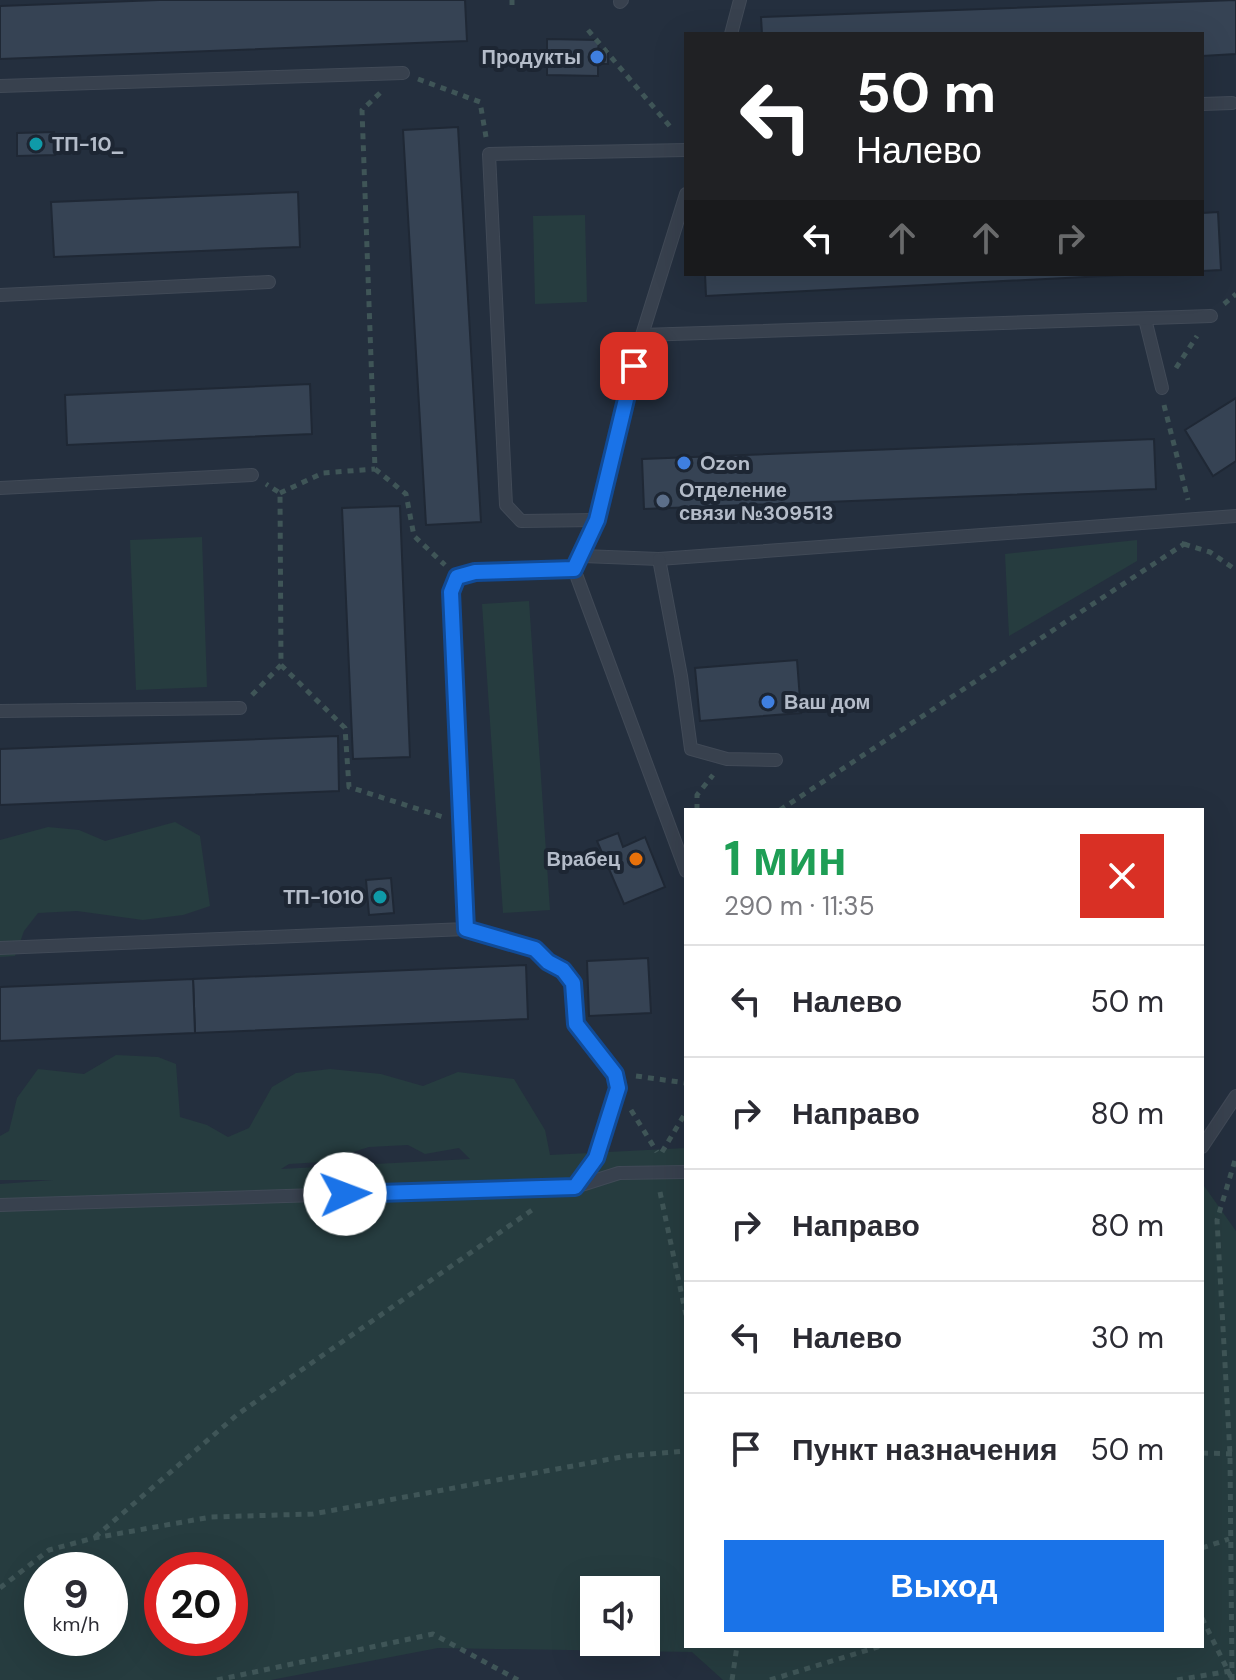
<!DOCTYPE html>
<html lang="ru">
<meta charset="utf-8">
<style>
body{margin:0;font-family:"DM Sans",sans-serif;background:#f2f2f3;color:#2b2b33;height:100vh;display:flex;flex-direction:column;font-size:30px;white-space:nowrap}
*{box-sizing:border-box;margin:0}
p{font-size:26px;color:#7c7c81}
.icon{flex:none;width:44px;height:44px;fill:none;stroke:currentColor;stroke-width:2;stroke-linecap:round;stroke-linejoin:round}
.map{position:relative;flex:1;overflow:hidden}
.panel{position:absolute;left:684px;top:808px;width:520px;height:840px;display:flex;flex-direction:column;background:#fff;border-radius:0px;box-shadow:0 8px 32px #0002}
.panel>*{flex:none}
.guide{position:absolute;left:684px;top:32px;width:520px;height:244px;border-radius:0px;box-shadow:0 8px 32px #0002;background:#202124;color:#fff;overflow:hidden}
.tools{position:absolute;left:580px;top:1576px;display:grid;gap:16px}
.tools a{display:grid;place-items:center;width:80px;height:80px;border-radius:0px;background:#fff;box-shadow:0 8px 32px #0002;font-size:40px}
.speed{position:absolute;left:24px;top:1552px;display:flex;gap:16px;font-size:40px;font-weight:700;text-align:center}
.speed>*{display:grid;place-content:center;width:104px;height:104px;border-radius:50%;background:#fff;box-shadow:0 8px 32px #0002;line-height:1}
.speed small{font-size:20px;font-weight:400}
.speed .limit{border:12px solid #d22;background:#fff;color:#111}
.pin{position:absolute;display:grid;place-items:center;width:68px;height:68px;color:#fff;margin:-34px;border-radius:16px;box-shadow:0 4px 12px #0006}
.me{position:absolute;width:88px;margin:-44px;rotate:88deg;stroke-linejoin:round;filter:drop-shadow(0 0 6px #0008)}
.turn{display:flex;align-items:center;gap:28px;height:168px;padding:0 40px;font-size:36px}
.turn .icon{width:104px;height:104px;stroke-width:2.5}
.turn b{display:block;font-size:56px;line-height:68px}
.lanes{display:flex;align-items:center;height:76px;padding:0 40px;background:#0003;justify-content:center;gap:40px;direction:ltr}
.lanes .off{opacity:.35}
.round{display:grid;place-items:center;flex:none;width:84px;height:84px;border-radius:0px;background:#f2f2f3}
.overview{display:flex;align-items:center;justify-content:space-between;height:136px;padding:0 40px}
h1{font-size:48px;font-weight:700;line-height:60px;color:#1e9e55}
.button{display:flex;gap:16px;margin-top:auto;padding:16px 40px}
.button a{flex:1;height:92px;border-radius:0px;background:#1a73e8;color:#fff;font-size:32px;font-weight:700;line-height:92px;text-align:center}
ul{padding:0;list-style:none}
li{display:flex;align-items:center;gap:24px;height:112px;padding:0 40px;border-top:2px solid #e1e1e2}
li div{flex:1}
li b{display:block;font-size:30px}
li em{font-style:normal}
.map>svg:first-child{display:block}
.green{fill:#263c3f;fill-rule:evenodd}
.building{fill:#364354;stroke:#1f2835;stroke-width:2}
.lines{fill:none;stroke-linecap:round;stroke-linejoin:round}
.service-casing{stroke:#414a57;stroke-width:14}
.path{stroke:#3f5557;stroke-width:5;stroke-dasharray:6 6;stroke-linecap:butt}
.service{stroke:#38414e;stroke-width:12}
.route-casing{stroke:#114b97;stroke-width:20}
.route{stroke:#1a73e8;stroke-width:14}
.shop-dot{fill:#3f7fe0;stroke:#1d2633;stroke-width:3}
.culture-dot{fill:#0f9aa8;stroke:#1d2633;stroke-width:3}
.service-dot{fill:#5c6f8a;stroke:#1d2633;stroke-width:3}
.food-dot{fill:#e8710a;stroke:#1d2633;stroke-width:3}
.labels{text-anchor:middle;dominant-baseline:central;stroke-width:8;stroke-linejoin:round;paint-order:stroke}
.poi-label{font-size:20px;font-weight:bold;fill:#b4bcc9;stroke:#1d2633;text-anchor:start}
</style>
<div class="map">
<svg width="1236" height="1680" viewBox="0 0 1236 1680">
<rect width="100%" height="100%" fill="#242f3e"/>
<g class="green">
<polygon points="585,215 587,302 535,304 533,216"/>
<polygon points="202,537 207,687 136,690 130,540"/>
<polygon points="1137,540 1137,561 1009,636 1005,554"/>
<polygon points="529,601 550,910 503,913 482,604"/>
<polygon points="175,822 200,836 210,906 183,915 143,920 77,911 38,913 24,931 15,956 0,957 0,840 48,827 79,830 105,841"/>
<path d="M 116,1055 L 158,1057 L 176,1064 L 180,1117 L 207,1125 L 228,1137 L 249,1128 L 272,1087 L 296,1073 L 330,1069 L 381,1074 L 423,1086 L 458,1072 L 514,1079 L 545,1130 L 550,1155 L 686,1148 L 686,1646 L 1202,1646 L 1202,1183 L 1236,1231 L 1236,1680 L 723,1680 L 692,1652 L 438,1648 L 271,1680 L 0,1680 L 0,1184 L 53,1180 L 0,1180 L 0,1136 L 9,1131 L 17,1098 L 38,1069 L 84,1074 ZM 408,1145 L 425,1154 L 459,1148 L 470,1159 L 281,1169 L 289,1164 L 322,1162 L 369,1147 ZM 42,1570 L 110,1570 L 110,1638 L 42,1638 ZM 162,1570 L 230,1570 L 230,1638 L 162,1638 ZM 594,1590 L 646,1590 L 646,1642 L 594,1642 Z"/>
</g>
<g class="building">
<polygon points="159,0 465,0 467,41 0,59 0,6"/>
<polygon points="1236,0 1236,54 1202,56 1202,34 762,34 761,17"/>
<polygon points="547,39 599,40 598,50 608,50 608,64 598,64 598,76 547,75"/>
<polygon points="458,127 481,522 426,525 403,130"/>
<polygon points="54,132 55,155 17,156 17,133"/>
<polygon points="298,192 300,247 54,257 51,202"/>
<polygon points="1218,212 1221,270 1202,271 1202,213"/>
<polygon points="705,274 1144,274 706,296"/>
<polygon points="310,384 312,434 67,445 65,395"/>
<polygon points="1236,398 1236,461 1213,476 1185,430"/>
<polygon points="1154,439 1156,489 644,509 642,459"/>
<polygon points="400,506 410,757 353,759 342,508"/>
<polygon points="797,660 801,713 700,721 695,668"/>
<polygon points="338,736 339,791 0,805 0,749"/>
<polygon points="618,833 623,847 645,837 665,887 624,904 597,841"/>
<polygon points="391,878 394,913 369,915 366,880"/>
<polygon points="648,958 651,1013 589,1016 587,961"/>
<polygon points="526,965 528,1019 195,1033 193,979"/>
<polygon points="193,979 195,1033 0,1041 0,987"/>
</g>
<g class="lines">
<defs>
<g id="service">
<polyline points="620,2 622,0"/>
<polyline points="731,34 740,0"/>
<polyline points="0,86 403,73"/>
<polyline points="1202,104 1232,103"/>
<polyline points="0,295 269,282"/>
<polyline points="1145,319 1162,388"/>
<polyline points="642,335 1211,316"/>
<polyline points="0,488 252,475"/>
<polyline points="597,520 521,521 506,505 489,154 686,150"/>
<polyline points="583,556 659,559 1236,516"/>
<polyline points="580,559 597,520 642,335 686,194"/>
<polyline points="659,559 681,676 691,749 727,759 776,760"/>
<polyline points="574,569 686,871"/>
<polyline points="0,711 240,708"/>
<polyline points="0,948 466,929 451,592 457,577 475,572 574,569"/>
<polyline points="1202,1147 1236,1096"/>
<polyline points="575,1187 619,1173 686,1172"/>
<polyline points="0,1205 575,1187 596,1158 618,1088 615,1074 576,1024 573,983 563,970 548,962 535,949 466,929"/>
</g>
</defs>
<use href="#service" class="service-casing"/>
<g class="path">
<polyline points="512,0 512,5"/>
<polyline points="588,30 673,130"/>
<polyline points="418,79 480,102 486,137"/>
<polyline points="380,93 362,110 375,469 406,494 414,536 445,565"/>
<polyline points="1224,304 1236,294"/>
<polyline points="1176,368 1197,336"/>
<polyline points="1164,405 1188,500"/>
<polyline points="280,493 323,473 375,469"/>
<polyline points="1184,544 1210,552 1236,570"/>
<polyline points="281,665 345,728 349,787 443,817"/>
<polyline points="252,695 281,665 280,493 266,484"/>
<polyline points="697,810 697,795 713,775"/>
<polyline points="780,810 1184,544 1186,537"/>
<polyline points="636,1076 686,1083"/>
<polyline points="631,1110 657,1152"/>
<polyline points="662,1152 686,1112"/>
<polyline points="660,1192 686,1315"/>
<polyline points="1202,1453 1236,1454"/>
<polyline points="95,1537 238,1414 535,1208"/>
<polyline points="1202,1548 1229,1539"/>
<polyline points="0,1588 49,1550 94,1538 211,1517 313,1514 627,1456 686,1451"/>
<polyline points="1202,1618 1232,1679"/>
<polyline points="217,1680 433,1634 518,1680"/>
<polyline points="732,1680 737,1646"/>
<polyline points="770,1680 881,1646"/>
<polyline points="1177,1680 1236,1670"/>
<polyline points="1232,1680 1230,1454 1217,1220 1236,1157"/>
</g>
<use href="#service" class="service"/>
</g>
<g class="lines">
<defs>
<polyline id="route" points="345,1194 575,1187 596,1158 618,1088 615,1074 576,1024 573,983 563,970 548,962 535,949 466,929 451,592 457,577 475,572 574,569 597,520 634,366"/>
</defs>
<use href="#route" class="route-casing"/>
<use href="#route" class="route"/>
</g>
<g class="shop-dot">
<circle cx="597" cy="57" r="8"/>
<circle cx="684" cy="463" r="8"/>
<circle cx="768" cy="702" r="8"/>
</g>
<g class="culture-dot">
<circle cx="36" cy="144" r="8"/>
<circle cx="380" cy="897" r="8"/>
</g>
<circle class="service-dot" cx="663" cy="501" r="8"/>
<circle class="food-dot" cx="636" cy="859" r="8"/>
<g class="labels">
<g class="poi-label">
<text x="581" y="57" text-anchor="end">Продукты</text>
<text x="52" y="144">ТП-10_</text>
<text x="700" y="463">Ozon</text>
<text x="679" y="490">Отделение<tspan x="679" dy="23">связи №309513</tspan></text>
<text x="784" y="702">Ваш дом</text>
<text x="620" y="859" text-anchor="end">Врабец</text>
<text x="364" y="897" text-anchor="end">ТП-1010</text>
</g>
</g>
</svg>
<div class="tools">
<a><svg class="icon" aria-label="sound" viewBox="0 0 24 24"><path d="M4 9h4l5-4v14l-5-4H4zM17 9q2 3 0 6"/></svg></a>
</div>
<div class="speed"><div>9<small>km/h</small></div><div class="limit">20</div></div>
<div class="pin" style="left:634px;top:366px;background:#d93025"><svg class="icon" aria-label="arrive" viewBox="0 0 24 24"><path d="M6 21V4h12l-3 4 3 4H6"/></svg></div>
<svg class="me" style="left:345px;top:1194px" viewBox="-20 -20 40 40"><circle r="19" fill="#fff"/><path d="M0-13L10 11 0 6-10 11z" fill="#1a73e8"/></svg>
<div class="guide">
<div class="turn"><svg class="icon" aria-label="left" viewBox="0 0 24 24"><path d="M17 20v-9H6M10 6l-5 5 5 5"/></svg><div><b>50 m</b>Налево</div></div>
<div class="lanes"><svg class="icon" aria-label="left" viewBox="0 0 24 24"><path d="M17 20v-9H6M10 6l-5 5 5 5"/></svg><svg class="icon off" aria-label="ahead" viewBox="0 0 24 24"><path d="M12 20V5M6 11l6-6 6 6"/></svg><svg class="icon off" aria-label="ahead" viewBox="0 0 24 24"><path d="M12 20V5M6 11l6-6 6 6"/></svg><svg class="icon off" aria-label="right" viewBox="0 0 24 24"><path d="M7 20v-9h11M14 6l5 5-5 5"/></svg></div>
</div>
<section class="panel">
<div class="overview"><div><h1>1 мин</h1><p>290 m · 11:35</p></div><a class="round" style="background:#d93025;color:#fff"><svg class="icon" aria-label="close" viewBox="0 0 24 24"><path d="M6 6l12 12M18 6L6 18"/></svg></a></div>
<ul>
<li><svg class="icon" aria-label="left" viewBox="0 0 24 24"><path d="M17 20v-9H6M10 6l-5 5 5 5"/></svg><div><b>Налево</b></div><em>50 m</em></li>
<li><svg class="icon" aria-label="right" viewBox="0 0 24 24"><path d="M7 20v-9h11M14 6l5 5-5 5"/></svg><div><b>Направо</b></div><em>80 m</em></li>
<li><svg class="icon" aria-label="right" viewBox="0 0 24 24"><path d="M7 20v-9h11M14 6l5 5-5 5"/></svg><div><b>Направо</b></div><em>80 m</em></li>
<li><svg class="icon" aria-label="left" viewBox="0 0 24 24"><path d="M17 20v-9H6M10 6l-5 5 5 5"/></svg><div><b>Налево</b></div><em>30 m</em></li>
<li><svg class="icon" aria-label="arrive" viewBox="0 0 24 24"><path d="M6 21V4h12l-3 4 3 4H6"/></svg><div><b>Пункт назначения</b></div><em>50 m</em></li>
</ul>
<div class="button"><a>Выход</a></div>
</section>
</div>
